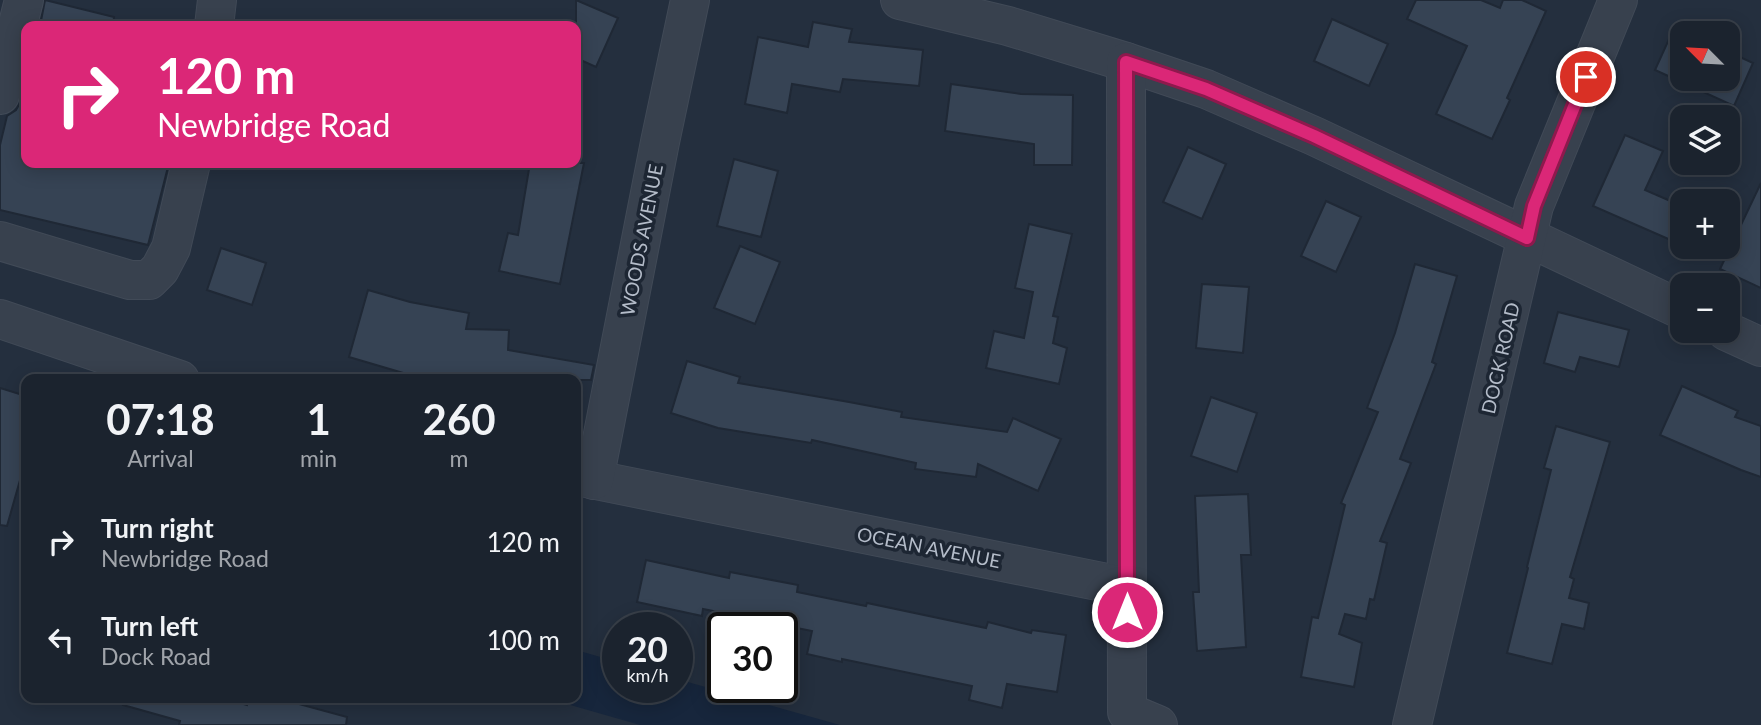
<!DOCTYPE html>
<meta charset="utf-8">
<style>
body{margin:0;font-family:Lato,sans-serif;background:#242b36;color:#f1f3f6;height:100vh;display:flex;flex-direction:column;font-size:26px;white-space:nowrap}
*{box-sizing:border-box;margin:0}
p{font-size:23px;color:#a0a4aa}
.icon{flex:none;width:38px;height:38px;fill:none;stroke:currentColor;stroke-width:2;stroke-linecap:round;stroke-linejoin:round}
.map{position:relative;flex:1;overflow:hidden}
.drawer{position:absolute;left:21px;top:374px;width:560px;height:329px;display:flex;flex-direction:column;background:#1b232e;border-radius:14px;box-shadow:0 4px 18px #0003,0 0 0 2px #39404a}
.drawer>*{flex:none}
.top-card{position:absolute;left:21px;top:21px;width:560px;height:147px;border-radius:14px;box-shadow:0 4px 18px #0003,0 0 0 2px #39404a;background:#db2777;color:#fff;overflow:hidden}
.needle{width:46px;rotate:294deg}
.controls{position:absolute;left:1670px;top:21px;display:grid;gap:14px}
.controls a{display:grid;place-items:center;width:70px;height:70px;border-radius:14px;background:#1b232e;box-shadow:0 4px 18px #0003,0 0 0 2px #39404a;font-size:35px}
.speed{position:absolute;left:602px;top:612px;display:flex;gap:14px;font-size:35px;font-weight:700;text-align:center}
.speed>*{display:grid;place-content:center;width:91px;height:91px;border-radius:50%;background:#1b232e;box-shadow:0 4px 18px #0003,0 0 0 2px #39404a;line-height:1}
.speed small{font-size:18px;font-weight:400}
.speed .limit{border:4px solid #111;border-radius:10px;background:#fff;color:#111}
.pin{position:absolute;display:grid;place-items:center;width:60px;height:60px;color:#fff;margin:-30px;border:4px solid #fff;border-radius:50%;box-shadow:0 2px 7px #0007}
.me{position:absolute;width:77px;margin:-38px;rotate:0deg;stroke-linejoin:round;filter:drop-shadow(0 0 5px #0008)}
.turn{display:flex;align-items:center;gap:24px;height:147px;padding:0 21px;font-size:32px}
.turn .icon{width:91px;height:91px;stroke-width:2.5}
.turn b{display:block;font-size:49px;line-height:60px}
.eta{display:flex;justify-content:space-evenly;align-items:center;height:119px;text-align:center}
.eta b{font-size:42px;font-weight:700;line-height:49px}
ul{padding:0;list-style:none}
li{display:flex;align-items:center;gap:21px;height:98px;padding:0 21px}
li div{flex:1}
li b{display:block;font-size:26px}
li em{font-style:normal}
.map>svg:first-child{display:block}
.water{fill:#17263c}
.building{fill:#364354;stroke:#1f2835;stroke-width:2}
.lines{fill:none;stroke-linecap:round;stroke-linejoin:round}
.minor-casing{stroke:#414a57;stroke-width:40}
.minor{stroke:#38414e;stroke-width:38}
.route-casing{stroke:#8e194d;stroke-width:18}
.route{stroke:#db2777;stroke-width:12}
.labels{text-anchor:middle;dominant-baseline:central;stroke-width:7;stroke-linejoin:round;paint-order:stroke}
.street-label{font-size:19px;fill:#b4bcc9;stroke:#1d2633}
</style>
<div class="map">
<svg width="1761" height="725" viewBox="0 0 1761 725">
<rect width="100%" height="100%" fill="#242f3e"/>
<polygon class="water" points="576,650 618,662 618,688 677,688 677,679 840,725 640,725 546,698 576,698"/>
<g class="building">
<polygon points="45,0 114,17 113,26 40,26"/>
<polygon points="576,0 618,18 596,67 576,58"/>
<polygon points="1416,0 1481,0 1500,8 1503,0 1522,0 1546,11 1507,98 1510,100 1492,139 1436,114 1467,46 1407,19"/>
<polygon points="1332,19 1388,44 1369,86 1314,61"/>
<polygon points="813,22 852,29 849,42 923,50 919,86 843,79 840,92 792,84 787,113 745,104 758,37 808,47"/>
<polygon points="1674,28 1686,33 1682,33 1682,79 1727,79 1727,51 1753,63 1734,106 1655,70"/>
<polygon points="26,80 26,163 169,163 148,245 0,210 0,145 7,116 16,110 21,101"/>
<polygon points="951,84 1021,94 1073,95 1072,165 1034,165 1034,144 945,131"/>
<polygon points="1625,135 1663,151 1645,190 1682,206 1682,245 1593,206"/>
<polygon points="1188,147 1226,164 1202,219 1163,202"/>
<polygon points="734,159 778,171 761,237 717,226"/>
<polygon points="530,163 584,163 560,284 499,271 508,233 518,235"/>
<polygon points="1761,183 1761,288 1720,269"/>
<polygon points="1326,201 1361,217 1336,272 1301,256"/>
<polygon points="1029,224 1072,234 1053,316 1058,317 1053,343 1067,348 1059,384 986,368 994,331 1024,338 1033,292 1015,288"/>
<polygon points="740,246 780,262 755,324 714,308"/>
<polygon points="221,248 266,263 252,305 207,290"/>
<polygon points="1415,264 1457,276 1432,362 1436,364 1400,459 1411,463 1380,541 1387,543 1374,600 1370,599 1366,619 1345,614 1339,634 1362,643 1354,687 1301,677 1312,617 1318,618 1345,505 1341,503 1378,412 1367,408 1395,333"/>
<polygon points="1202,284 1249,287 1243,353 1196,348"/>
<polygon points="368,290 410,302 469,313 466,329 509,330 508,350 594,365 591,380 438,380 410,375 349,357"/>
<polygon points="1558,312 1629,330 1619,367 1580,357 1575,372 1544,363"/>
<polygon points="687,361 740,377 738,383 849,402 902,412 901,417 1007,432 1013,418 1061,439 1038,491 978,464 976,477 915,469 916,463 812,440 811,443 718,428 671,413"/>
<polygon points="1682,386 1738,411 1735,417 1761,426 1761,477 1741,470 1660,435"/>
<polygon points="0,388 26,396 26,459 7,526 0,525"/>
<polygon points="1211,397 1257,413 1237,472 1191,456"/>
<polygon points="1556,426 1610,442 1570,577 1574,579 1569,598 1589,603 1584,629 1562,624 1552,664 1507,653 1528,568 1527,567 1551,470 1544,468"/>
<polygon points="1248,494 1251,555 1241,555 1246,647 1197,651 1193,592 1199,592 1195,496"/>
<polygon points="646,560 729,578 730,572 798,585 797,592 866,606 867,603 986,628 988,622 1031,633 1032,630 1066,635 1057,692 1007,684 1002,708 969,700 972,686 842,659 842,662 807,654 812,631 703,609 702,616 637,602"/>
<polygon points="124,698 223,698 247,705 249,698 277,698 347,717 346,725 179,725 180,721 123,705"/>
</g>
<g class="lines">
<defs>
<g id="minor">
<polyline points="900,0 1008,26 1126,62 1206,89 1314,136 1682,310"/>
<polyline points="214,26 217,0"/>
<polyline points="1126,62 1127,712 1158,725"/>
<polyline points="0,95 24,0"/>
<polyline points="0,241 130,280 149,280 160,269 171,248 191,163"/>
<polyline points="0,319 180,380"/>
<polyline points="1726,331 1761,347"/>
<polyline points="576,476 1127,587"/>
<polyline points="594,480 660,142 690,0"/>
<polyline points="1412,725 1534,206 1618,0"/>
</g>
</defs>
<use href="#minor" class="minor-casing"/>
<use href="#minor" class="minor"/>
</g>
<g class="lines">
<defs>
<polyline id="route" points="1127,612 1126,62 1206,89 1314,136 1527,238 1534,206 1586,77"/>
</defs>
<use href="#route" class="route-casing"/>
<use href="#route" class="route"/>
</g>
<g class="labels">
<g class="street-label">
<text transform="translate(641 240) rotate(-79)">WOODS AVENUE</text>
<text transform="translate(1500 358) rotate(-77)">DOCK ROAD</text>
<text transform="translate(929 547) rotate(11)">OCEAN AVENUE</text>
</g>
</g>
</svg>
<div class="controls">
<a><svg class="needle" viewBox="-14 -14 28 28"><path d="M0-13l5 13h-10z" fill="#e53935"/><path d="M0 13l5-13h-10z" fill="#a0a4aa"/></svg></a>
<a><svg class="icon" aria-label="layers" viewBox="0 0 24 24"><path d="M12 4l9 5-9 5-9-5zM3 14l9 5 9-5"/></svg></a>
<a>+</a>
<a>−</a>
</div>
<div class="speed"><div>20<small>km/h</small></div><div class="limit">30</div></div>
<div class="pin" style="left:1586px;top:77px;background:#d93025"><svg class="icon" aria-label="arrive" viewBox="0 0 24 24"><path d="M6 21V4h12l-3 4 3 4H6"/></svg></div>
<svg class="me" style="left:1127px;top:612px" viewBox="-20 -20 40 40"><circle r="17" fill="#db2777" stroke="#fff" stroke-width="3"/><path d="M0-11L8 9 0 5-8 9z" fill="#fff"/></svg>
<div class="top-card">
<div class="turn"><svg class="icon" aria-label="right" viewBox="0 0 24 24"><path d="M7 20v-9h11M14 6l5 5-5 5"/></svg><div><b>120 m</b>Newbridge Road</div></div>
</div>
<section class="drawer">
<div class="eta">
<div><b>07:18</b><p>Arrival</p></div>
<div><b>1</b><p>min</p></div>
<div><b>260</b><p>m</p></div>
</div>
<ul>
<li><svg class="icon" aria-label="right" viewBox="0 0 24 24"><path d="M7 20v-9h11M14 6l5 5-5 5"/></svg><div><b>Turn right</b><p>Newbridge Road</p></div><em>120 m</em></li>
<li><svg class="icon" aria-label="left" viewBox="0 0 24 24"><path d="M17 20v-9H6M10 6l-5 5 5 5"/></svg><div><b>Turn left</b><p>Dock Road</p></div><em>100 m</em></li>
</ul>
</section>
</div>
